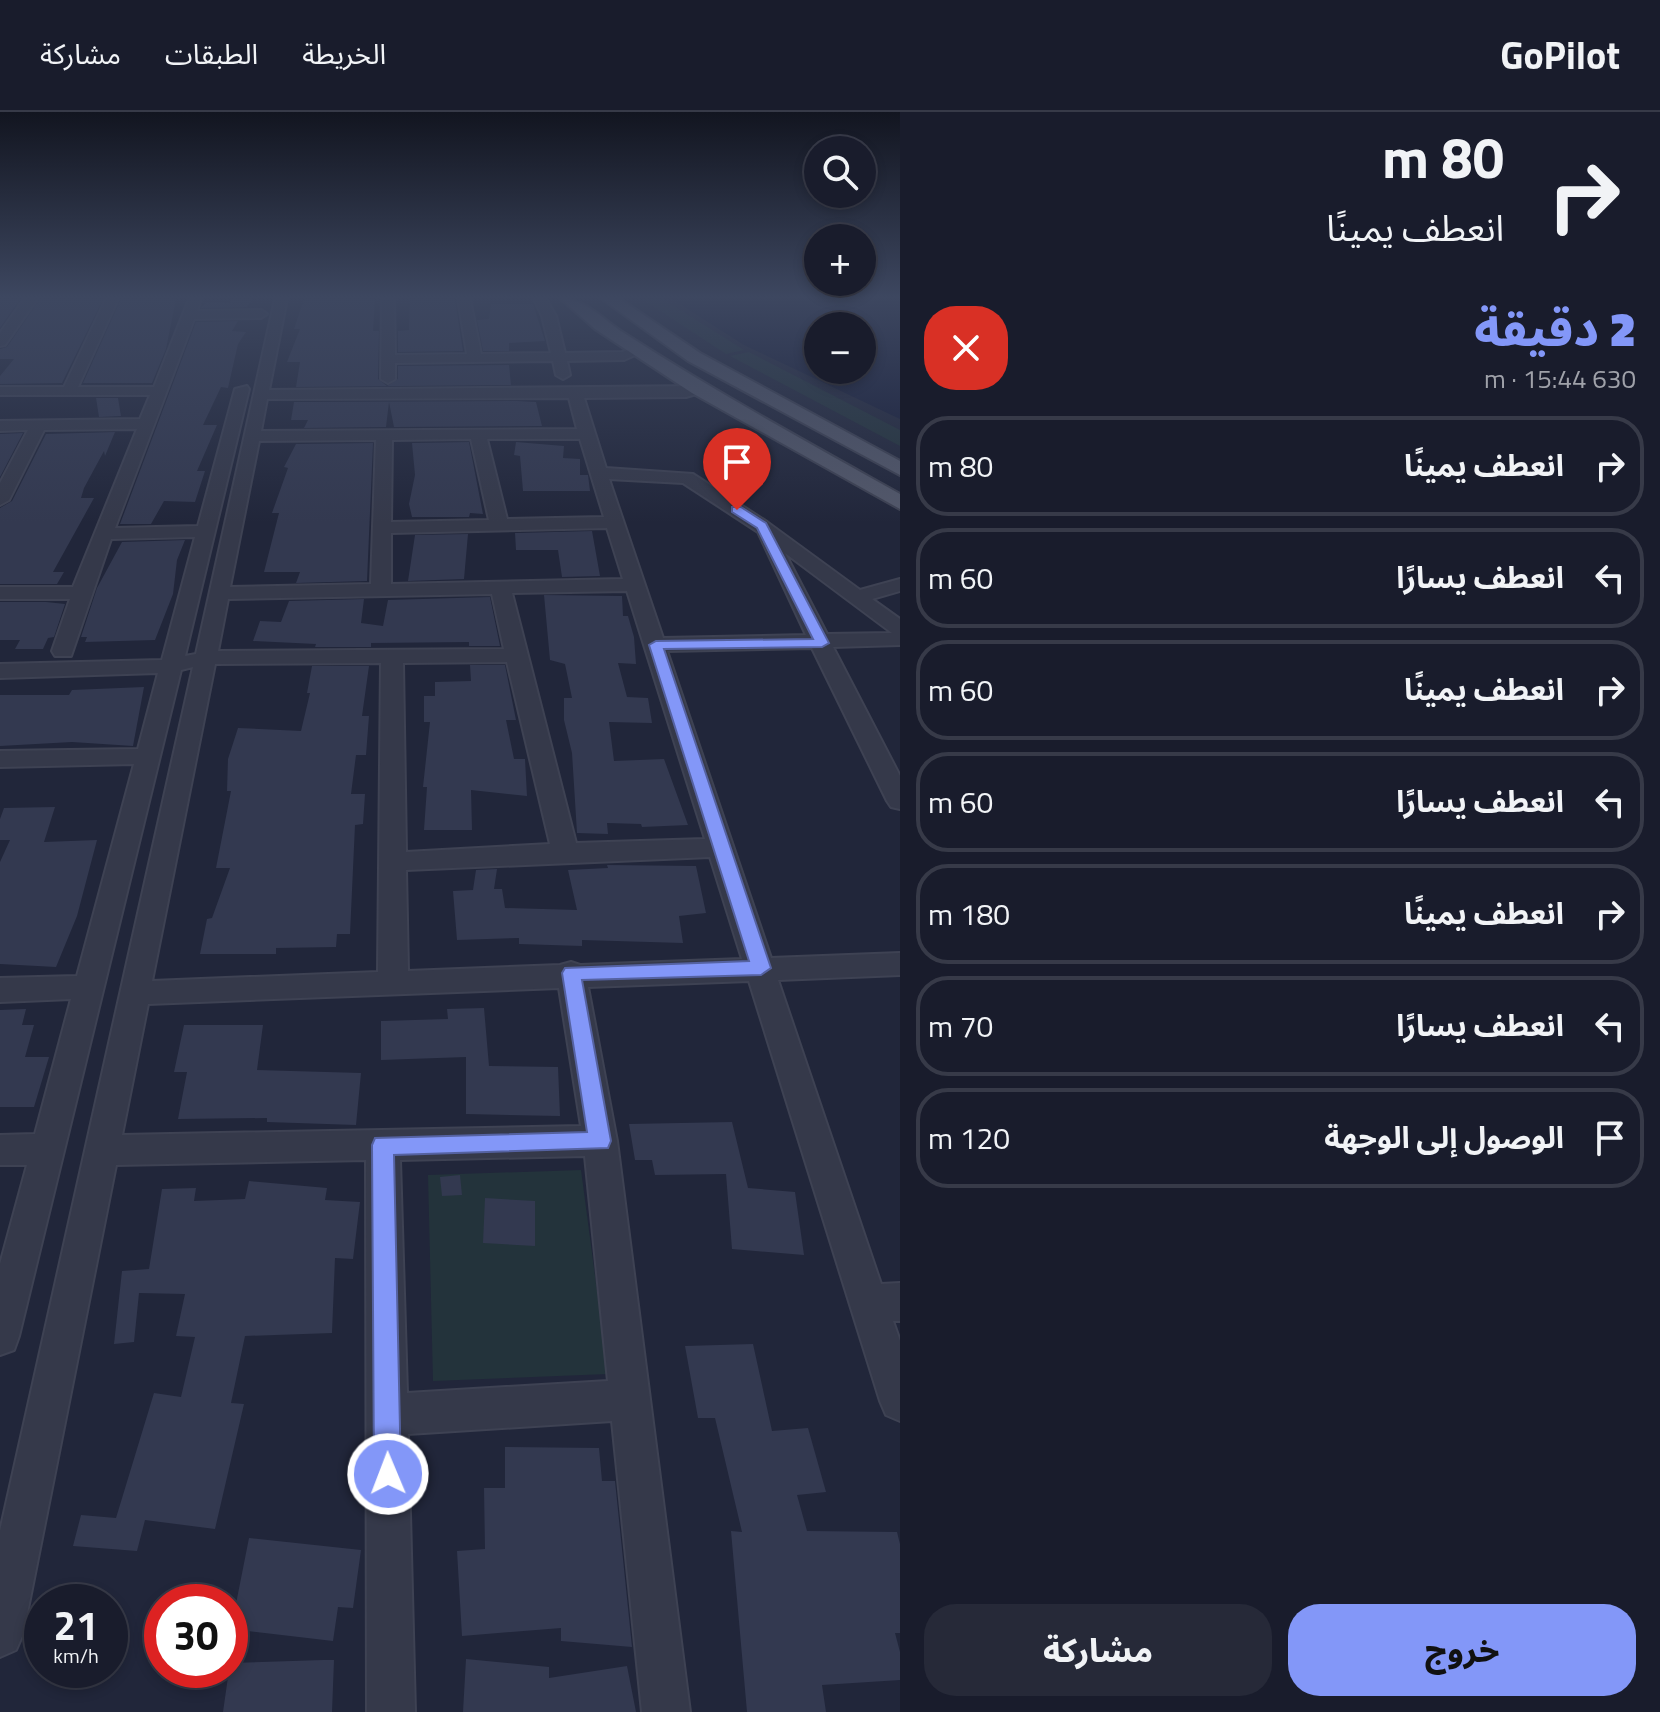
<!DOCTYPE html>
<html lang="ar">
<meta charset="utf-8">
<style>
body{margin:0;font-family:"Titillium Web","Noto Sans Arabic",sans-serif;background:#262938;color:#f1f3f6;direction:rtl;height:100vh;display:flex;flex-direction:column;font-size:30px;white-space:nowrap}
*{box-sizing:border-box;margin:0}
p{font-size:26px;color:#9fa1a9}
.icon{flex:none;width:44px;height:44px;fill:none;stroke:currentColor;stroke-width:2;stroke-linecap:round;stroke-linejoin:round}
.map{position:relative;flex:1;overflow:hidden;direction:ltr}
.panel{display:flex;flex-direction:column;background:#191c2c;width:760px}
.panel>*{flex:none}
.guide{background:#191c2c;color:#f1f3f6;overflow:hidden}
.buttons{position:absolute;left:804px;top:24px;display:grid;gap:16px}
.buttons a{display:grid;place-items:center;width:72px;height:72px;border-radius:50%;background:#191c2c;box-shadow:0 4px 12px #0003,0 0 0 2px #373a48;font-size:40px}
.speed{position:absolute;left:24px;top:1472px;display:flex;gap:16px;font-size:40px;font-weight:700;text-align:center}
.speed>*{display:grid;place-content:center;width:104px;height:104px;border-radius:50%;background:#191c2c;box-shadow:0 4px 12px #0003,0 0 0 2px #373a48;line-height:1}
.speed small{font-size:20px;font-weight:400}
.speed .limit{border:12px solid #d22;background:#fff;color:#111}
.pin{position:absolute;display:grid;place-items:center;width:68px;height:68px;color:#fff;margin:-82px -34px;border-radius:50% 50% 50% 0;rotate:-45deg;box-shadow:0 0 8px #0007}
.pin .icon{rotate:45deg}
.me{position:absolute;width:88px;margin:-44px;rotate:359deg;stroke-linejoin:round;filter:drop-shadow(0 0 6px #0008)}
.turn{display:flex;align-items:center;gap:28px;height:168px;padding:0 24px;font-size:36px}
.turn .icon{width:104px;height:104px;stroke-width:2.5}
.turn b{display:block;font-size:56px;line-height:68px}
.round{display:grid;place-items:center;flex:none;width:84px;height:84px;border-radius:32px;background:#262938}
.summary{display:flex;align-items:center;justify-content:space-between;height:136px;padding:0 24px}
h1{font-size:48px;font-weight:800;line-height:60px;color:#8397f8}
.cta{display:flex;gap:16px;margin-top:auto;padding:16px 24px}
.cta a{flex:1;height:92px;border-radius:32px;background:#8397f8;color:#111;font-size:32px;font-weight:800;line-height:92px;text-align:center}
.cta a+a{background:#262938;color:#f1f3f6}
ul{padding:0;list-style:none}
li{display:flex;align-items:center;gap:24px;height:100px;margin:0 16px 12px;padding:0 8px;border:4px solid #373a48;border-radius:32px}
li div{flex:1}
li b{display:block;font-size:30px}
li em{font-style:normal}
header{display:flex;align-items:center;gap:48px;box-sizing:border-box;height:112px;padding:0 40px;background:#191c2c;border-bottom:2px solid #373a48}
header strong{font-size:38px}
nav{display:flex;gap:44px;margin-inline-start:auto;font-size:28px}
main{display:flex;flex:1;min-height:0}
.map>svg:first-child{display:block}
.green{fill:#23333b}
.water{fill:#151b37;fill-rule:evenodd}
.building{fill:#333950}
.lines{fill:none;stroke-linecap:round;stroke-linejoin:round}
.minor-casing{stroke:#3e4253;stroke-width:4}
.major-casing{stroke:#3e4253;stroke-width:4}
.minor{fill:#35394a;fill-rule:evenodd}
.major{fill:#53586a;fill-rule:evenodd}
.route{fill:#8397f8;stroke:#5562a1;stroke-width:2}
</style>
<header>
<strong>GoPilot</strong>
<nav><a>الخريطة</a><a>الطبقات</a><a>مشاركة</a></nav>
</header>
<main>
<section class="panel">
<div class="guide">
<div class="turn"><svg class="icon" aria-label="right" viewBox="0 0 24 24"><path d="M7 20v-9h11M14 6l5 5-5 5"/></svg><div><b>80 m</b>انعطف يمينًا</div></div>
</div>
<div class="summary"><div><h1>2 دقيقة</h1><p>630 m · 15:44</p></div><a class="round" style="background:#d93025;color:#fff"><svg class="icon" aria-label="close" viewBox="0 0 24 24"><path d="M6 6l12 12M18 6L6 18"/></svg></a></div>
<ul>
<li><svg class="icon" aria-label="right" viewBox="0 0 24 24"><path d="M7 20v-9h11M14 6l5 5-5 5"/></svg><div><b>انعطف يمينًا</b></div><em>80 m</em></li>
<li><svg class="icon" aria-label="left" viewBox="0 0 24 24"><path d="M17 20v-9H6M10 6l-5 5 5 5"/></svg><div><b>انعطف يسارًا</b></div><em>60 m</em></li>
<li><svg class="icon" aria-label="right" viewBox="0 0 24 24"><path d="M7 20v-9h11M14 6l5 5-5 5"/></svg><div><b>انعطف يمينًا</b></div><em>60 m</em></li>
<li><svg class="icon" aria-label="left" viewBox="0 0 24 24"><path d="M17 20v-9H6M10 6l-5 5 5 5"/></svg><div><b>انعطف يسارًا</b></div><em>60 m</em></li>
<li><svg class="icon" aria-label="right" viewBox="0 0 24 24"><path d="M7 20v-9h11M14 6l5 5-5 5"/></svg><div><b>انعطف يمينًا</b></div><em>180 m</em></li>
<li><svg class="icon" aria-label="left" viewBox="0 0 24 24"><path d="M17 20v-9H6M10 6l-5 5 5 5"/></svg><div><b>انعطف يسارًا</b></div><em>70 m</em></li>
<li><svg class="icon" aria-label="arrive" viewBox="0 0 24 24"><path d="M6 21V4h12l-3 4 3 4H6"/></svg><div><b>الوصول إلى الوجهة</b></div><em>120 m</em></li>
</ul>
<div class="cta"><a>خروج</a><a>مشاركة</a></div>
</section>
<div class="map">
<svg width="900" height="1600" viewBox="0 0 900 1600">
<rect width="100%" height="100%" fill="#21263a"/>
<g class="green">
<polygon points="642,187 663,187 744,238 726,242"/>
<polygon points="749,240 900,318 900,334 730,244"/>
<polygon points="581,1058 608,1262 433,1269 428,1063"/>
</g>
<path class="water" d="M 672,187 L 900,187 L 900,307 L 744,233 ZM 818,214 L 862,214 L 862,258 L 818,258 Z"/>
<g class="building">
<polygon points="0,187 20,187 0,216"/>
<polygon points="40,187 103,187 62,271 0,272 0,264 14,247 0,247 0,237 7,235"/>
<polygon points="121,187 176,187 166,237 152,271 83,271"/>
<polygon points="231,187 253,187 247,195 201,196 206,190 230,191"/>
<polygon points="304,187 375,187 373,219 379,219 378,267 387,274 398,267 398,254 509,253 511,273 296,275 300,250 287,250 300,217 294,217"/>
<polygon points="410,187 455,187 463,239 398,240 398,219 409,218"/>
<polygon points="491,192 533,192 545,229 509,231 509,239 483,239 477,208 489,207"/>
<polygon points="238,209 232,219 246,220 238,232 228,276 221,275 203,313 217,313 197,359 205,359 195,390 164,389 151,412 120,412 196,210"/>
<polygon points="96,286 118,286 121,304 99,305"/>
<polygon points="518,289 536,290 542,314 394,315 389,290 386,315 304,316 308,308 291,308 294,290"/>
<polygon points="115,320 105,344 104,339 84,376 81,386 94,386 53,460 64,460 57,472 0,472 0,396 12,389 46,322"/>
<polygon points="23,321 0,365 0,322"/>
<polygon points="469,330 483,402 470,401 469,405 412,405 409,392 415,363 412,331"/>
<polygon points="516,330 564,334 563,346 580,347 580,363 588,363 590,379 523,379 520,344 514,343"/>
<polygon points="373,331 367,469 296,471 300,460 264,460 279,401 272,401 288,356 284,355 296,332"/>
<polygon points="592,419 600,464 562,465 558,438 516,438 515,421"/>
<polygon points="468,422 464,467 408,469 415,423"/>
<polygon points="185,428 177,448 173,482 155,528 85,530 87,525 81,525 97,476 122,430"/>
<polygon points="544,483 622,484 623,504 628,504 634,525 636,552 618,551 627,585 648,586 652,611 609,610 614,649 664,647 688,713 642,715 641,712 607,711 608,722 577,721 572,641 564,608 564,586 572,586 565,552 550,548"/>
<polygon points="490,485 500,534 469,534 469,530 371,531 371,535 315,535 316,532 253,529 260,509 281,510 289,489 364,487 361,511 383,514 388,488"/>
<polygon points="0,490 46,490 65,492 54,525 48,526 43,537 15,537 20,528 0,528"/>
<polygon points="470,553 505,553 516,608 506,608 514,647 525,647 527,684 471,678 472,718 424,718 427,675 423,675 430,610 424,610 424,584 435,584 435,570 471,569"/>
<polygon points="312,554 369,554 362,604 369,604 366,643 356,643 351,682 365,682 363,712 355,713 350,822 337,822 336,835 276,836 276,842 200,842 207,807 212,806 230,756 216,756 231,679 227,679 228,647 238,616 301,619 310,581 307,581"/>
<polygon points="144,575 133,634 72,630 0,634 0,583 69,583 72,578"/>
<polygon points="55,695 44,730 97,728 77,804 56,855 0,852 0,750 10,728 0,728 0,707 4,696"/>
<polygon points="607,753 696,754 706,801 679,804 683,831 582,828 582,834 519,832 519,826 457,828 453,779 473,778 476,758 497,757 494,777 502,777 505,796 577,798 568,758 608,756"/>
<polygon points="484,896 489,954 558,955 560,1004 466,1002 466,945 381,948 381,909 448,907 447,897"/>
<polygon points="26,897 22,913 34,913 25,945 49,945 34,995 0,995 0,898"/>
<polygon points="184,913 263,913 257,958 361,961 356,1013 267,1010 267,1006 178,1007 187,960 174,960"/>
<polygon points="732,1010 748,1076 795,1080 804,1143 732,1137 726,1062 655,1063 652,1048 635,1048 629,1012"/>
<polygon points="460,1063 462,1083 442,1084 440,1065"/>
<polygon points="249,1069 327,1076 325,1088 360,1090 353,1147 335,1146 332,1221 245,1224 231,1291 244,1292 215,1417 145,1408 137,1439 73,1434 81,1403 116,1406 154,1281 181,1285 195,1225 176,1224 185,1182 139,1181 134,1230 114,1232 122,1159 149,1157 162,1077 196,1076 194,1089 245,1087"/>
<polygon points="485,1086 535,1089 535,1134 483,1131"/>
<polygon points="753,1232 772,1319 808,1316 826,1380 797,1383 807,1419 897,1420 900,1432 900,1521 895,1521 900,1540 900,1568 822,1573 826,1600 747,1600 731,1419 742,1420 715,1306 698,1306 685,1234"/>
<polygon points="505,1335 599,1336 602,1369 615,1369 632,1535 561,1529 561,1516 462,1524 457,1439 485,1437 484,1376 505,1376"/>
<polygon points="249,1426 361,1438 353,1496 338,1495 333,1529 231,1517"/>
<polygon points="466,1547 549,1555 549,1566 627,1554 636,1600 463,1600"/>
<polygon points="323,1548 334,1548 332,1600 223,1600 230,1551"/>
</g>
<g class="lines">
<defs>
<g id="minor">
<polygon points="24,187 37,187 5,233 0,234 0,221"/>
<path d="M 106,187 L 118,187 L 78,275 L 154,275 L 189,187 L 201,187 L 197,199 L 261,198 L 267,202 L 261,206 L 194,207 L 115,416 L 198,414 L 235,277 L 247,274 L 249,277 L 185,544 L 196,542 L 275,187 L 287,187 L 269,278 L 703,274 L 703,280 L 686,285 L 584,286 L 606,356 L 693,362 L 767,410 L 860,478 L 900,467 L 900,479 L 872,487 L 900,507 L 900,533 L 833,535 L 900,664 L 900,697 L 891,695 L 887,689 L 812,536 L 667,539 L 771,846 L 900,841 L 900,863 L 778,868 L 881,1172 L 900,1171 L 900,1209 L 893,1209 L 900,1229 L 900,1309 L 886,1303 L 880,1289 L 749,869 L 588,875 L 617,1029 L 690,1600 L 642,1600 L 612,1309 L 408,1322 L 415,1600 L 367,1600 L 366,1048 L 116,1053 L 23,1522 L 16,1538 L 0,1545 L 0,1419 L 193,555 L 181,558 L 19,1224 L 14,1238 L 0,1243 L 0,1152 L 27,1053 L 0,1053 L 0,1023 L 35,1022 L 71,887 L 0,890 L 0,866 L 77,864 L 134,652 L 0,655 L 0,639 L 138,637 L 158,561 L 0,566 L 0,552 L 162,548 L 195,425 L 111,427 L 71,544 L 55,544 L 52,539 L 70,487 L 0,487 L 0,475 L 73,475 L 137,317 L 44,318 L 9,388 L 0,393 L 0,371 L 28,318 L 0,319 L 0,309 L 140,307 L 150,283 L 0,283 L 0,275 L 64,275 ZM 569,286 L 577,317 L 261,319 L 267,287 ZM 471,327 L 489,408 L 391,410 L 392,328 ZM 487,327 L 580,327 L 604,405 L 507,407 ZM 376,328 L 371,472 L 230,475 L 259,329 ZM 609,367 L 683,371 L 758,420 L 806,523 L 663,526 ZM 607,416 L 623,467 L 391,472 L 391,421 ZM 785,441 L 892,521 L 827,522 ZM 627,479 L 705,727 L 576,731 L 512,481 ZM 492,482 L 504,537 L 218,539 L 228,487 ZM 507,550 L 550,732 L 406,740 L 403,551 ZM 381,551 L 378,860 L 152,869 L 215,552 ZM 710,745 L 742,847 L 580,853 L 571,850 L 560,853 L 408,859 L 406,758 ZM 559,876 L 581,1014 L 122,1023 L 148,892 ZM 585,1044 L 608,1269 L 407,1281 L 400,1048 Z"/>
<polygon points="382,187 394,187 395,243 467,242 458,187 470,187 481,242 551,241 542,204 534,187 546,187 556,204 565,241 622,240 637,235 644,239 624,248 567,249 570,263 563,267 556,263 553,249 395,251 395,267 388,271 381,267"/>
</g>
<g id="major">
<path d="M 561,187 C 587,187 603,208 624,221 C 714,279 807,330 900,382 L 900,397 L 692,281 L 595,217 Z"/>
<polygon points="602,187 620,187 700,241 900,349 900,363 688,249"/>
</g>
</defs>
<use href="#minor" class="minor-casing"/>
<use href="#major" class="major-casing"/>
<use href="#minor" class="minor"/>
<use href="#major" class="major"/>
</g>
<linearGradient id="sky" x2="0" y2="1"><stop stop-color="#121520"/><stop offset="0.45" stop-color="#3d4760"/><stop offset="1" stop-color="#3d4760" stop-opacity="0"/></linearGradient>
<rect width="900" height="411" fill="url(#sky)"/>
<polygon class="route" points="732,395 741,395 766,411 829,531 822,535 664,537 771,856 761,863 582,868 611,1029 608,1036 394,1043 401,1362 397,1372 388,1376 378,1372 374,1362 372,1033 375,1026 587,1020 562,861 565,856 749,849 649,533 656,529 813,527 757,416 732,400"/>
</svg>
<div class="buttons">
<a><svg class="icon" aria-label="search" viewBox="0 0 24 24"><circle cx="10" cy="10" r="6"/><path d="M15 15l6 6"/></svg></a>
<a>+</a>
<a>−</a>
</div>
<div class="speed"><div>21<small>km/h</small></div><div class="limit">30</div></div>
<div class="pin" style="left:737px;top:398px;background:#d93025"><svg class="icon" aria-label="arrive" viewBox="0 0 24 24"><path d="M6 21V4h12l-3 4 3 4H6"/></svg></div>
<svg class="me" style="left:388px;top:1362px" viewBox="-20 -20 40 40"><circle r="17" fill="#8397f8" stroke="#fff" stroke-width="3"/><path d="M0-11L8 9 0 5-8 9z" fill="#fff"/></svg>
</div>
</main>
